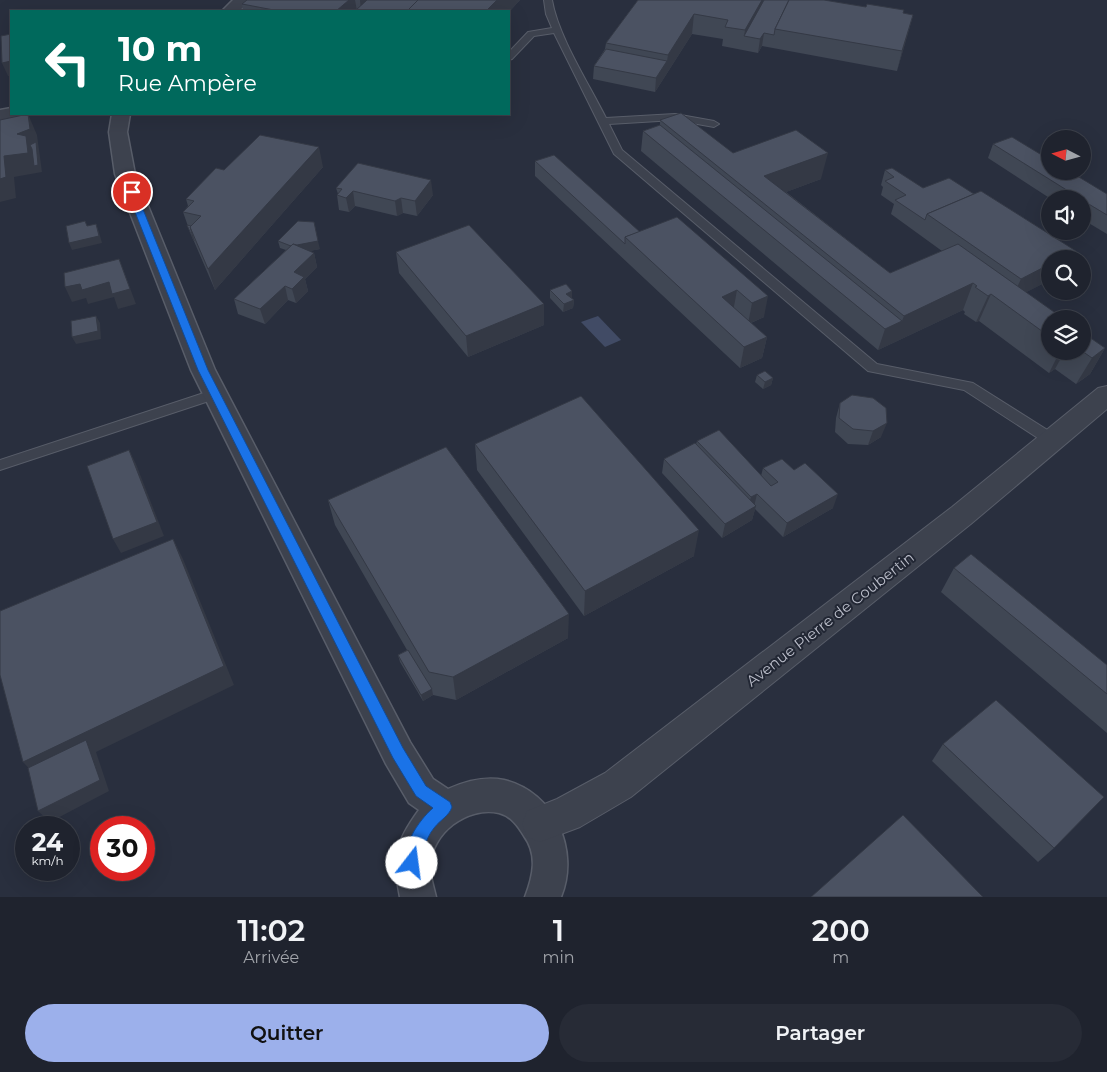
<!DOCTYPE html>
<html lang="fr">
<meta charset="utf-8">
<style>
body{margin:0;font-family:Montserrat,sans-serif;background:#272b36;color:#f1f3f6;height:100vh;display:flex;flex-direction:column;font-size:19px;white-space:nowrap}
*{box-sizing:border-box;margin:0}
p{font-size:16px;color:#a1a4aa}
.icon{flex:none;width:28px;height:28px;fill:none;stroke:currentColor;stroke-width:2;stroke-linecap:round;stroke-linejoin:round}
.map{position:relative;height:897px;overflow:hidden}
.drawer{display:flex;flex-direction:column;background:#1f232e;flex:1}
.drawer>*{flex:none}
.guide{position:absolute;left:10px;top:10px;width:500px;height:105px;border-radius:0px;box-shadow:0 5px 20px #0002,0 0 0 1px #3c404a;background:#00695c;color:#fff;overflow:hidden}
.needle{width:32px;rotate:276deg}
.buttons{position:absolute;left:1041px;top:130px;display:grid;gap:10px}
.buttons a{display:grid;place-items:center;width:50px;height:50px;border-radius:50%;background:#1f232e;box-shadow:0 5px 20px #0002,0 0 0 1px #3c404a;font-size:25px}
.speed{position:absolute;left:15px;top:816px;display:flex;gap:10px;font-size:25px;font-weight:700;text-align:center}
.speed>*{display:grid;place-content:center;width:65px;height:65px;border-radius:50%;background:#1f232e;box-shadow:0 5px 20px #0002,0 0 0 1px #3c404a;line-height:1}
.speed small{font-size:12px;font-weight:400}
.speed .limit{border:8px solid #d22;background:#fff;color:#111}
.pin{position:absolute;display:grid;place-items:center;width:42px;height:42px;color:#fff;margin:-21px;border:2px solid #fff;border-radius:50%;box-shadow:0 1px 5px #0007}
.me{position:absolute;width:55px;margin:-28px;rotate:15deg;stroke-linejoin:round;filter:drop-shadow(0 0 4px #0008)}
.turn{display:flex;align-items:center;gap:18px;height:105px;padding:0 25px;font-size:22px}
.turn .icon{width:65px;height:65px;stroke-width:2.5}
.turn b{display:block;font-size:35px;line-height:42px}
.eta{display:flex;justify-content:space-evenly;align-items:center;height:85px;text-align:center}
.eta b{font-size:30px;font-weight:600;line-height:35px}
.button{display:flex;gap:10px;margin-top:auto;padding:10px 25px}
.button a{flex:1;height:58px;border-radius:30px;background:#9cb0eb;color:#111;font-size:20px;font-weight:600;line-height:58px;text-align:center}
.button a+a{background:#272b36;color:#f1f3f6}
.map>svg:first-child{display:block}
.water{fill:#414b65}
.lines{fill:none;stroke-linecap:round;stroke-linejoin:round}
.service-casing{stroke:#585d69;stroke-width:2}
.minor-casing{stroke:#585d69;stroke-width:3}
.tertiary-casing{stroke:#585d69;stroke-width:2}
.service{fill:#3d424e;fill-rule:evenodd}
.minor{fill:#3d424e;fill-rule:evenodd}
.tertiary{fill:#3d424e;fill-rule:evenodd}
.wall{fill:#404754}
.shaded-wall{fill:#343945}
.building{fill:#4b5262;stroke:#343945}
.route{fill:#1a73e8;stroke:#114b97}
.labels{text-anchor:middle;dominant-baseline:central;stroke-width:4;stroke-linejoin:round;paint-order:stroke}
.street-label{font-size:15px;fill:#babdc9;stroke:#222734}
</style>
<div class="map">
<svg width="1107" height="897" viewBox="0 0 1107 897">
<rect width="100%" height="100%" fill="#292f3e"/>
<polygon class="water" points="598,316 621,340 605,347 581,322"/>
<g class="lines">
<defs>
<g id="service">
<path d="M 544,0 L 552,0 C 558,36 589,84 606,118 L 675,114 L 714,121 L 719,124 L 714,127 L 675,120 L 609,124 L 622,150 L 877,364 L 973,383 L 1057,436 L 1059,440 L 1057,444 L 1047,444 L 964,390 L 868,371 L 614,154 L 554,33 L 534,36 L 512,59 L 509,60 L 509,52 L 528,32 L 552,28 L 546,14 Z"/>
<polygon points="216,389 223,394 221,397 0,470 0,460"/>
</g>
<g id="minor">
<polygon points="233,0 251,0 239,11 222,11"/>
<polygon points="11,108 11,114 20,114 18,118 0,122 0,110"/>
<path d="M 112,114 L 130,114 L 127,132 L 135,174 L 215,370 L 410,742 L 433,779 L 448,789 C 466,781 485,776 504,780 C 555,792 580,851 561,897 L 525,897 C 533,876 538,855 524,836 C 518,826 511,816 499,813 C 467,806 431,833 430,867 C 430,876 434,888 436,897 L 400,897 C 392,857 395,843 419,810 L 409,803 L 386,764 L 191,370 L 115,174 L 109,132 Z"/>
</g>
<polygon id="tertiary" points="1107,386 1107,409 972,523 631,797 580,827 540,842 527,837 522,824 527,811 557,799 605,773 952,507 1098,388"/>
</defs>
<use href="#service" class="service-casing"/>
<use href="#minor" class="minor-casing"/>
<use href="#tertiary" class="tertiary-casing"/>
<use href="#service" class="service"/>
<use href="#minor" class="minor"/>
<use href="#tertiary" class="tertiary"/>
</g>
<g class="wall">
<polygon points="247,0 520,0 509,12 509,11 243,11 242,4"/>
<polygon points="638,0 903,13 913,15 897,71 762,46 758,53 722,46 723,39 692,34 655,92 593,79 594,66 605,49 606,43"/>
<polygon points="660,120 733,153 821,179 786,192 890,273 942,251 891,214 894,204 881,195 883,187 881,185 885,170 923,188 974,194 1076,251 1072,259 1050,259 1050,280 1026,292 1050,319 1050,351 1082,351 1105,348 1090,374 1076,384 1055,369 1049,373 979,321 976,322 964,314 965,312 963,310 878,350 641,151 643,131 660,125"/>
<polygon points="993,144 1107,194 1107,234 1082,219 1082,199 1051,199 988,158"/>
<polygon points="535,161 640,232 677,217 764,317 751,323 767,337 762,358 740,368 535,176"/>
<polygon points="323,167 215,290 190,232 183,212 188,206 186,199 224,170"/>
<polygon points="336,188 433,195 417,216 403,213 397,216 355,206 349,212 339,210 337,195 338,194"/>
<polygon points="278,241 320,249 309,251 314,253 317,267 305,279 308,291 296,303 288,300 265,324 238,314 234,299 286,250 280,248"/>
<polygon points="396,252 544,325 468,357 399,273"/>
<polygon points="550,290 572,291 572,299 574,300 573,308 563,312 550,298"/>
<polygon points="757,375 773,378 771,385 763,389 755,382"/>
<polygon points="840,403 881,437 868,445 848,444 835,432 836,418"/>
<polygon points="697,441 761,476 763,468 833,508 783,537 755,509 752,520 722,538 662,473 664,459 696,444"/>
<polygon points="475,444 694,556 584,616 477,470"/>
<polygon points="328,500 568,638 456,700 433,695 423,701 400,662 398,655 407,650 335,525"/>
<polygon points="954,568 1107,665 1107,733 941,592"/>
<polygon points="943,744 1054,848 1038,862 932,761"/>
</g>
<g class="shaded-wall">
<polygon points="349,0 355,0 357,11 336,11"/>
<polygon points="360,0 371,0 361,11"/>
<polygon points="497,0 520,0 509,12 509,11 486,11"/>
<polygon points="762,0 766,0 744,36 745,30"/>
<polygon points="694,14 692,34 655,92 656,78 667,61 668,55"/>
<polygon points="913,15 908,34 897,71 902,51"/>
<polygon points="764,33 762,46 758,53 760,39"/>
<polygon points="11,61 11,76 8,76 2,63"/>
<polygon points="28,114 37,135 42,172 14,177 16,198 0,202 0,179 4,156"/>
<polygon points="319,147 323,167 215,290 208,269"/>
<polygon points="828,153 821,179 762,201 764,176"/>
<polygon points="431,180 433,195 417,216 415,201"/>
<polygon points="353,191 355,206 349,212 346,198"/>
<polygon points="401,198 403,213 397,216 395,201"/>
<polygon points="96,224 99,232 102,243 72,250 69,243"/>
<polygon points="318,241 320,249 295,254 293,246"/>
<polygon points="1076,251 1072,259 1061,259"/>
<polygon points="314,253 317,267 305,279 308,291 296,303 292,289 294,272"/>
<polygon points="119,259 136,304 118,309 114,297 88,304 86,298 72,302 65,287 80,284"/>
<polygon points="1050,264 1050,280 1011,300 1021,279"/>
<polygon points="973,283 963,310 878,350 885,329 902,321 904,316"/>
<polygon points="285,286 288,300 265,324 260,309"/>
<polygon points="737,290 733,312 722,297"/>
<polygon points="572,291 572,299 566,301 566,294"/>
<polygon points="991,294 979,321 976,322 988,296"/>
<polygon points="768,296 764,317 748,324 752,303"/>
<polygon points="574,300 573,308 563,312 564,304"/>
<polygon points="544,304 544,325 468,357 466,336"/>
<polygon points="96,316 100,323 101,339 76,344 72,337"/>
<polygon points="767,337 762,358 740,368 744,347"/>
<polygon points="1105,348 1090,374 1076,384 1092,358"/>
<polygon points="1060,351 1065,351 1055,369 1049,373"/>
<polygon points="773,378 771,385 763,389 765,382"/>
<polygon points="887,423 881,437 868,445 873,431"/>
<polygon points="129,450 136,464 164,536 121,553 113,539"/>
<polygon points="757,494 754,507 756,506 752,520 722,538 725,524 747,511 751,497"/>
<polygon points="838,494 833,508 783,537 787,523"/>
<polygon points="699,530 694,556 584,616 585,591"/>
<polygon points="173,539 183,559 234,685 96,752 109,791 50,822 38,811 39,779 23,762"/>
<polygon points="569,614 568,638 456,700 453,677"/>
<polygon points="432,689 433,695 423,701 421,695"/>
</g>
<g class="building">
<polygon points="247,0 349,0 336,11 279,11 242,4"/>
<polygon points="367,0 418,0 407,11 365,11 356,10"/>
<polygon points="418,0 497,0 486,11 407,11"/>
<polygon points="638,0 762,0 745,30 725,27 728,20 694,14 668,55 606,43"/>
<polygon points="764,0 789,0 775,29 774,35 764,33 760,39 744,36"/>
<polygon points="789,0 824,0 866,7 867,4 904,10 903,13 913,15 902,51 775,29"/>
<polygon points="11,34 11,61 2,63 1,36"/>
<polygon points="606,49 667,61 656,78 594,66"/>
<polygon points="681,113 733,153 796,130 828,153 764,176 890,273 958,244 1064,319 1050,319 1050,337 991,294 988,296 975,287 977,286 973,283 904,316 660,120"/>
<polygon points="28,114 30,129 17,134 26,136 28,153 4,156 6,177 0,179 0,120"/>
<polygon points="660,125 902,321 885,329 643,131"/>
<polygon points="260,135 319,147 208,269 190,227 201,216 183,212 194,201 186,199 216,168 224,170"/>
<polygon points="1012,137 1050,160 1050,171 1069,171 1107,194 1107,215 1082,200 1082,199 1081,199 993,144"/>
<polygon points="36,142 38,165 34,166 32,149 30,145"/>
<polygon points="554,155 640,232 625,237 625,244 535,161"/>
<polygon points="358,163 431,180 415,201 401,198 395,201 353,191 346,198 337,195 342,189 336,188"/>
<polygon points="892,168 923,188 949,178 974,194 927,214 925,220 895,200 906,195 885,181 894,177 885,170"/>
<polygon points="981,191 1076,251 1061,259 1050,259 1050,264 1021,279 927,214"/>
<polygon points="677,217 768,296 752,303 737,290 722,297 767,337 744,347 625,237"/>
<polygon points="85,221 87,226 96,224 99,236 69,243 66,226"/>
<polygon points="298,221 314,222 318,241 297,245 293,244 291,246 278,241"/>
<polygon points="187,225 191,226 190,227 194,241"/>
<polygon points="469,225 544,304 466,336 396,252"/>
<polygon points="293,244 314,253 294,272 304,277 292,289 285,286 260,309 234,299"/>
<polygon points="119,259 130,289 112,294 109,282 82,290 80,284 65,287 64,273"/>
<polygon points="566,284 572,291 566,294 574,300 564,304 550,290"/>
<polygon points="96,316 98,331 72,337 71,321"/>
<polygon points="1082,332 1105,348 1092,358 1082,351"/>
<polygon points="765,371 773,378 765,382 757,375"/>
<polygon points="852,395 873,398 886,408 887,423 873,431 853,429 839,418 840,403"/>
<polygon points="581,396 699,530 585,591 475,444"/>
<polygon points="719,430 771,486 778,482 763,468 782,459 794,470 805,463 838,494 787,523 757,494 751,497 697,441"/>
<polygon points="695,443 756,506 725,524 664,459"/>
<polygon points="446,447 569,614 453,677 429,672 328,500"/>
<polygon points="129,450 157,522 113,539 87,466"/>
<polygon points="173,539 224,666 23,762 0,675 0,611"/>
<polygon points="971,554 1107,665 1107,694 954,568"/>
<polygon points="408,650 432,689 421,695 398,655"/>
<polygon points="996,700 1104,797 1054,848 943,744"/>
<polygon points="86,740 100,780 38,811 28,768"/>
<polygon points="903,815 983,897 811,897"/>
</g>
<path class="route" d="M 129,190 L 136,192 L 208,370 L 403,748 L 426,786 L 450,802 L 452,807 C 449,816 440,820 434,828 C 424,840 424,854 418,868 L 412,870 L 407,868 C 399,849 419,820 433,808 L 416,796 L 393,758 L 198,370 L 127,192 Z"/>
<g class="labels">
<g class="street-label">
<text transform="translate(830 619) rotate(-38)">Avenue Pierre de Coubertin</text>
</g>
</g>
</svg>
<div class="buttons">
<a><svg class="needle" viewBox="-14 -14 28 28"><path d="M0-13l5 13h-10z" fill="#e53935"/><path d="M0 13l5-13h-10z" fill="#a1a4aa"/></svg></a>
<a><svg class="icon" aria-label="sound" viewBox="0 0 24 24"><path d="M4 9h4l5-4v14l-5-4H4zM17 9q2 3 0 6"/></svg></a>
<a><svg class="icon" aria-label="search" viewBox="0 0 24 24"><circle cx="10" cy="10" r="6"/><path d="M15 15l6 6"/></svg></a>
<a><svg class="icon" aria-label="layers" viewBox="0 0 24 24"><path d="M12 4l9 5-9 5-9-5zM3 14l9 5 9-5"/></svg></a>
</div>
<div class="speed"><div>24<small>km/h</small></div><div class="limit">30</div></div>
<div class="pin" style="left:132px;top:192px;background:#d93025"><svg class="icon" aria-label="arrive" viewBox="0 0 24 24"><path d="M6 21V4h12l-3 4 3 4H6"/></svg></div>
<svg class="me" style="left:412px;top:863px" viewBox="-20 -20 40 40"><circle r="19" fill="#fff"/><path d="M0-13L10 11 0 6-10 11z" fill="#1a73e8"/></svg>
<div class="guide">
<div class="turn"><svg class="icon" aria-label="left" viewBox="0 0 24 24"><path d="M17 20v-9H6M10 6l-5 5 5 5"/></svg><div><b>10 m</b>Rue Ampère</div></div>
</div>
</div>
<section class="drawer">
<div class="eta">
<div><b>11:02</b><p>Arrivée</p></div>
<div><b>1</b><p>min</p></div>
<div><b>200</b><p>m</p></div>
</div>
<div class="button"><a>Quitter</a><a>Partager</a></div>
</section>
